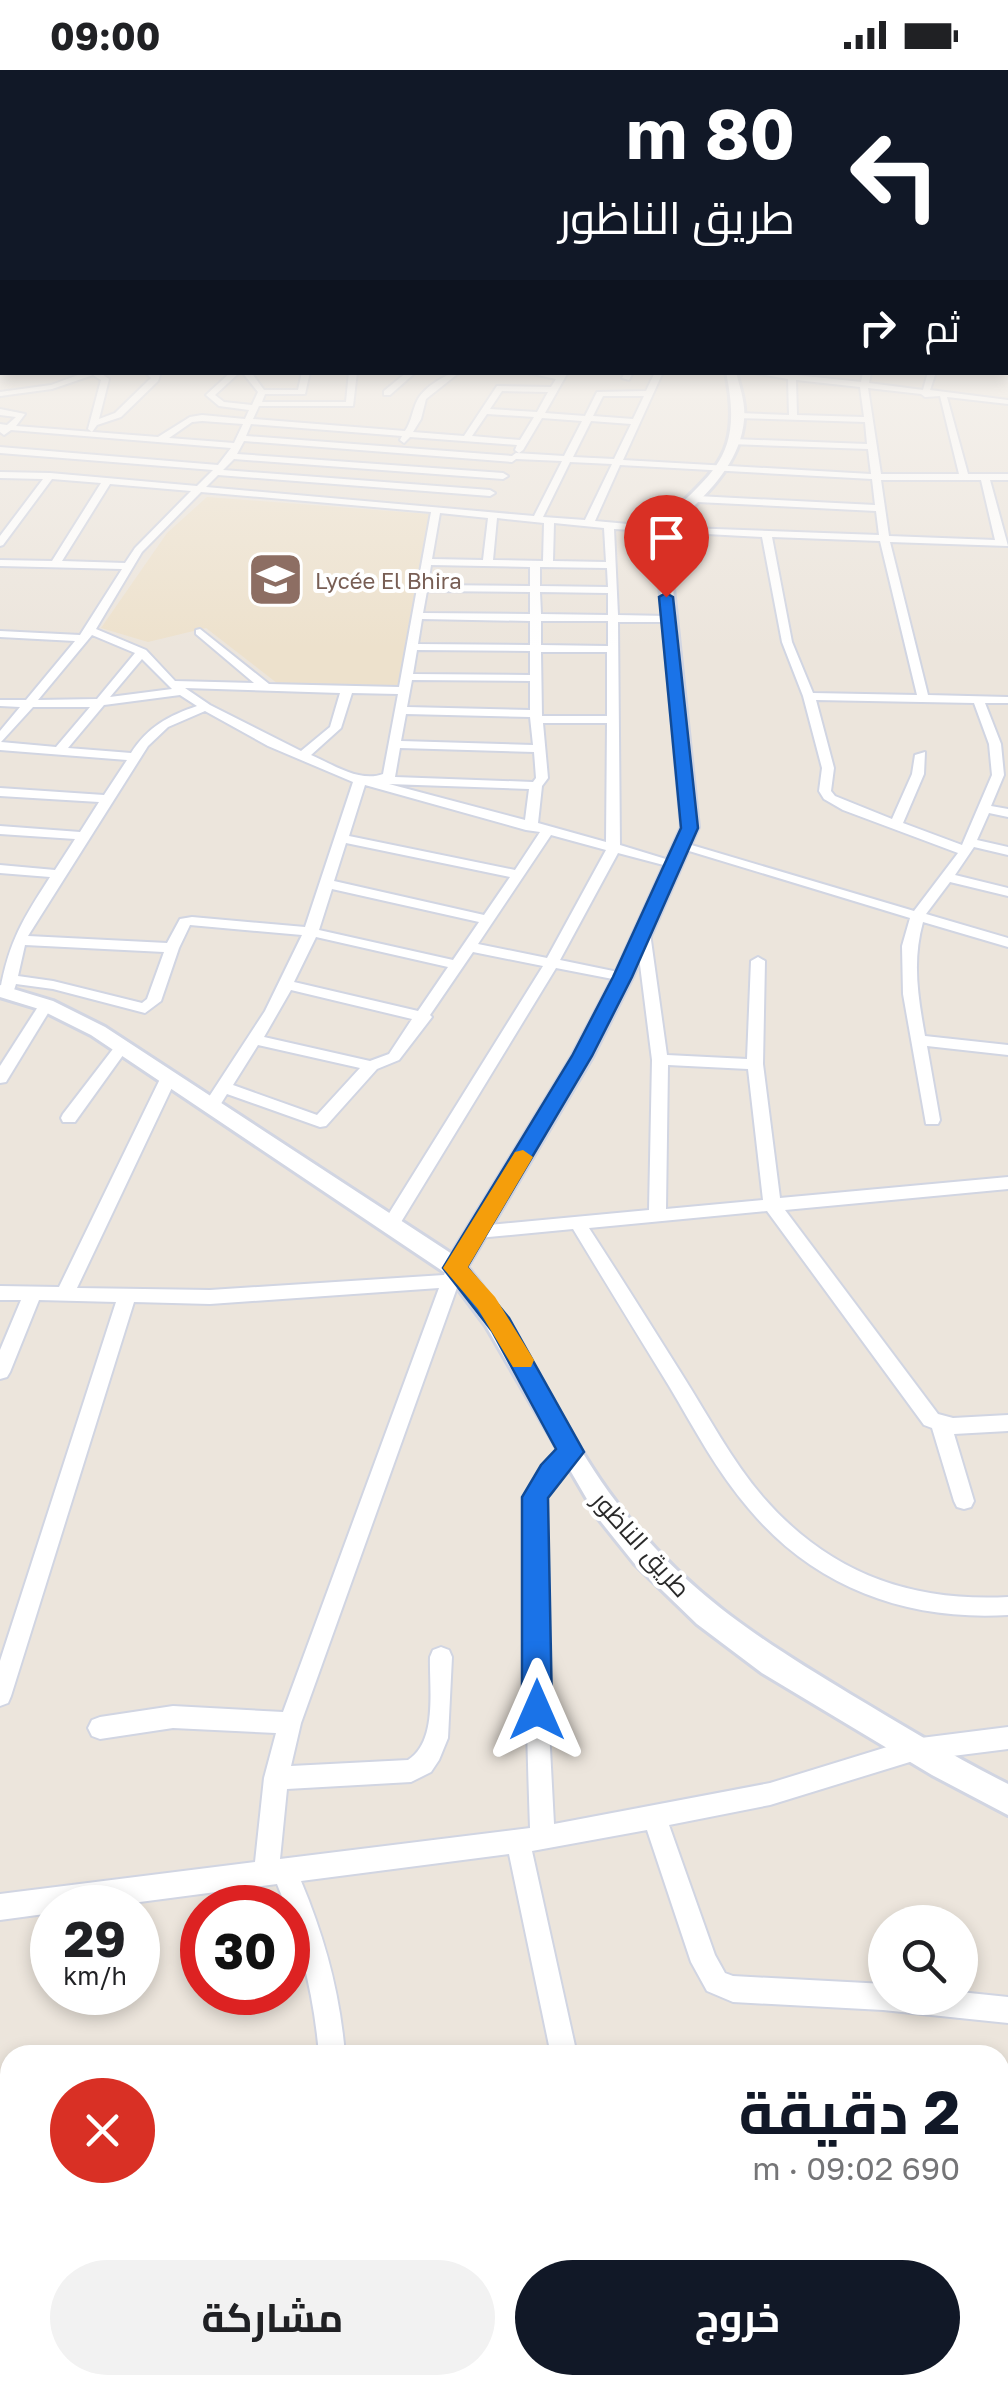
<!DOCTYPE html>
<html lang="ar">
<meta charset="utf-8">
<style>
body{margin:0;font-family:"Golos Text",Cairo,sans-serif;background:#f2f2f2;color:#202124;direction:rtl;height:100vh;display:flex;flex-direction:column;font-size:38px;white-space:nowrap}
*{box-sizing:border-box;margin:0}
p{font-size:32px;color:#757577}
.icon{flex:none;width:55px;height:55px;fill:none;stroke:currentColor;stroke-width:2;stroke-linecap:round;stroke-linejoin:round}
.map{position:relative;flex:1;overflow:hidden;direction:ltr}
.sheet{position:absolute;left:0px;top:1975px;width:1010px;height:350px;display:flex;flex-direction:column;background:#fff;border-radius:30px 30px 0 0;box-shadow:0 5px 15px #0003;direction:rtl}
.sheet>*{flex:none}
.top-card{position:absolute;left:0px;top:0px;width:1010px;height:305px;box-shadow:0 5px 15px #0003;direction:rtl;background:#111827;color:#fff;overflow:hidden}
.fabs{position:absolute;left:868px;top:1835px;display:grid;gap:20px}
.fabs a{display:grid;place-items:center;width:110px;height:110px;border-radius:50%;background:#fff;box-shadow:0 5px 15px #0003;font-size:50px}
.speed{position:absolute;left:30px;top:1815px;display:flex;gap:20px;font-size:50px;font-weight:700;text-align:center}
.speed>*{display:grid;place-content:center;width:130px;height:130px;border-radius:50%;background:#fff;box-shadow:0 5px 15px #0003;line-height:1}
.speed small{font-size:25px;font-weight:400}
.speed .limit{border:15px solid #d22;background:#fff;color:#111}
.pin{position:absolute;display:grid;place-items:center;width:85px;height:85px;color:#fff;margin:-102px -42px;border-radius:50% 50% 50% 0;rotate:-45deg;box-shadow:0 0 10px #0007}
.pin .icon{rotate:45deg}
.me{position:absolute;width:110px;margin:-55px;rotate:0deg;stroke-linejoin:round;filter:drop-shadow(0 0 8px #0008)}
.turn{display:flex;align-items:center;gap:35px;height:210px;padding:0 50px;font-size:45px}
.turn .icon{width:130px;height:130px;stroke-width:2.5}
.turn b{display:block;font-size:70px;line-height:85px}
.then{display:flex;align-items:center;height:95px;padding:0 50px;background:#0003;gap:20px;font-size:38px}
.round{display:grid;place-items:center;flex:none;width:105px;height:105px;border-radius:52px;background:#f2f2f2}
.head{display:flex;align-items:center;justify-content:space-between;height:170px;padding:0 50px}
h1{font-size:60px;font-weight:700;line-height:75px;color:#111827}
.primary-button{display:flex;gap:20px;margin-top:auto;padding:20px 50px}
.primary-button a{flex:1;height:115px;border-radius:60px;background:#111827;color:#fff;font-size:40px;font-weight:700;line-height:115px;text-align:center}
.primary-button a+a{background:#f2f2f2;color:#202124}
.status{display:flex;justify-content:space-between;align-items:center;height:70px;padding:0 50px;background:#fff;direction:ltr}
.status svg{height:28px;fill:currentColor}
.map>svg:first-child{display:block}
.education{fill:#ede1cc}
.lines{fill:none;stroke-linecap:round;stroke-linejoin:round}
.minor-casing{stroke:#d1d5e2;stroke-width:4}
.tertiary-casing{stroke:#d1d5e2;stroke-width:6}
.minor{fill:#fff;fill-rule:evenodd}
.tertiary{fill:#fff;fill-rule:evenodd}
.route{fill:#1a73e8;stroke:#114b97;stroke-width:2.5}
.slow{fill:#f59e0b}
.labels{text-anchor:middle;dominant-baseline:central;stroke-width:8;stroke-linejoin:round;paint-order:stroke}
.far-education-label{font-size:22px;fill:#785e54;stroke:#fff;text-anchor:start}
.street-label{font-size:25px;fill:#2a2a2a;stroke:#fff}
</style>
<div class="status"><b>09:00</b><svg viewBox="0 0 49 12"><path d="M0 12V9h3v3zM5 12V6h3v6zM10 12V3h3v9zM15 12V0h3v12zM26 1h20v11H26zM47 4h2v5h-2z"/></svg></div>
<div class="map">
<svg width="1008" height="2325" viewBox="0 0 1008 2325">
<rect width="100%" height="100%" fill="#ece5dc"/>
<polygon class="education" points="207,427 429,444 400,618 282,617 206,558 148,572 101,558 167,463"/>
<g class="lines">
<defs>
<g id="minor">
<rect x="0" y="267" width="2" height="4"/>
<rect x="0" y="289" width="2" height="4"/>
<polygon points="86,302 99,302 109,309 99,349 115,343 151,308 145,302 160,305 158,311 121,347 97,355 92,362 88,359 101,310 93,305 52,319 0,326 0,322 51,315"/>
<path d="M 231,302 L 240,302 L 215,325 L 224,332 L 252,335 L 258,322 L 242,302 L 251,302 L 264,320 L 298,320 L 302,302 L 310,302 L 305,324 L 265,324 L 262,332 L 346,332 L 349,302 L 357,302 L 353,336 L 259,336 L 253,349 L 405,361 C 412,351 412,340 418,329 C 424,318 447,302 460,302 L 426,329 L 421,349 L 413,362 L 464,366 L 497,316 L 551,317 L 556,309 L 523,302 L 568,302 L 545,343 L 585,346 L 597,322 L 646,321 L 655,302 L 663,302 L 623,390 L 871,404 L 868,379 L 730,374 L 733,369 L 867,374 L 865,352 L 736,348 L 739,343 L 789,345 L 788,309 L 748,302 L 796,302 L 796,305 L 861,312 L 863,302 L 871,302 L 869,313 L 923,320 L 928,302 L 936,302 L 930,320 L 1008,330 L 1008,334 L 947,327 L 968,404 L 1008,404 L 1008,410 L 990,410 L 1008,476 L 890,472 L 928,625 L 1008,627 L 1008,633 L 985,633 L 1001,674 L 1004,705 L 991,736 L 1008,739 L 1008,747 L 989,743 L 977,770 L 1008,777 L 1008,785 L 974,777 L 955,805 L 1008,818 L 1008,826 L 950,812 L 926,844 L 1008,868 L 1008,877 L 923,852 C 912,891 918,927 925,966 L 1008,975 L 1008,985 L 927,976 L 940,1050 L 938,1054 L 926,1054 L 903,924 L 902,876 L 910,848 L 676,777 L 678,774 L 688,774 L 914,841 L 958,783 L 843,740 L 824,729 L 819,721 L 822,698 L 803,626 L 782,572 L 762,467 L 614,459 L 618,545 L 668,546 L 673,549 L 668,552 L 618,552 L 620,775 L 682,794 L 675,798 L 618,783 L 560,890 L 623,903 L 630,907 L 623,911 L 556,898 L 398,1157 L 386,1157 L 383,1153 L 543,896 L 473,882 L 430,945 L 432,947 L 399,990 L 377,999 L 326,1056 L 320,1057 L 227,1024 L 217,1040 L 205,1040 L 203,1036 L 265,941 L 302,865 L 190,855 L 179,878 L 161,931 L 145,943 L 53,919 L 16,914 L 12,926 L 2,926 L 0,921 C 9,871 23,849 50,807 L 0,803 L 0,795 L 55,800 L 75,769 L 0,764 L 0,756 L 80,762 L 99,732 L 0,726 L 0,718 L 104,725 L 127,690 L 0,680 L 0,661 L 20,637 L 0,636 L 0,630 L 26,630 L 75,571 L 0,567 L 0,561 L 80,565 L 122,499 L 0,496 L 0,490 L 52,491 L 101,413 L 52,409 L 3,475 L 0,476 L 0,466 L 43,409 L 0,408 L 0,402 L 50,403 L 197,416 L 213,400 L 0,383 L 0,377 L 218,395 L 231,378 L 11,360 L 4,365 L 0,362 L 0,354 L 7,355 L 16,347 L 0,345 L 0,339 L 25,344 L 16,356 L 158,367 L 190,347 L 202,345 L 245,349 L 249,340 L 219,336 L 206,325 ZM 796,310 L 860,317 L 864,347 L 797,345 ZM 868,318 L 921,324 L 925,327 L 940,326 L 959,404 L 881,404 ZM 502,321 L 548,322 L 537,342 L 490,339 ZM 603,326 L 644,326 L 633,349 L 593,346 ZM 487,344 L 534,347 L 520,370 L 472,366 ZM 542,348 L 582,351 L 564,386 L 516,383 L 512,386 L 246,366 L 251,354 L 402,366 L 400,370 L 404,373 L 410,367 L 517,375 L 515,380 L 519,383 L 523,380 ZM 202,351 L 243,354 L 234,373 L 169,368 L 192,352 ZM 591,351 L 631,354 L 614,389 L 573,387 ZM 244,371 L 512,392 L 516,389 L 562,391 L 534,446 L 206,417 L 218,405 L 490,426 L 495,423 L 490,420 L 223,400 L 234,389 L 503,409 L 508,406 L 503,403 L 237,384 ZM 570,392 L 612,394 L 585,450 L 543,447 ZM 620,395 L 872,409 L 875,435 L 697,426 L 692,429 L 697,432 L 876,441 L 879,465 L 661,457 L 595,451 ZM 881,410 L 981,410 L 995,470 L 889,466 ZM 110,414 L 191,421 L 135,478 L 125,493 L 62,491 ZM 201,422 L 431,442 L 399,617 L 269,614 L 200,559 L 196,560 L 196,564 L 254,613 L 175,611 L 146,580 L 96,559 L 142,482 ZM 440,443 L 488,448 L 483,490 L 432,489 ZM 497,448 L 544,453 L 543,491 L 493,490 ZM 554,453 L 604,458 L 606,492 L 553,491 ZM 772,467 L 880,471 L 917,625 L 813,623 L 792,572 ZM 431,495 L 530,497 L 530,516 L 428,515 ZM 540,497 L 607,498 L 608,517 L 540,516 ZM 427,521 L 530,522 L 530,544 L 423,543 ZM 540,522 L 608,523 L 608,545 L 541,544 ZM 422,549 L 530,551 L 530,575 L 418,574 ZM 541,551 L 608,551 L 608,576 L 541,575 ZM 92,565 L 135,583 L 97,629 L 38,630 ZM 417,580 L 530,581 L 530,605 L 413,604 ZM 541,582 L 607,582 L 607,646 L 542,646 ZM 142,589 L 172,619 L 110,627 ZM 412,610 L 530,611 L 530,640 L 407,637 ZM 185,618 L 340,623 L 330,657 L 301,681 L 210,635 ZM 352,623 L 398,624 L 383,704 C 360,713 332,694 311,685 L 341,658 ZM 180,625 L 197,636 C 168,646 148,657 131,683 L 68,678 L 104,635 ZM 816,630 L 974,633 L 989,674 L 992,705 L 962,775 L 903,753 L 924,704 L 925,682 L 915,685 L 912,704 L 892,749 L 835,726 L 831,721 L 834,698 ZM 33,637 L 90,637 L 56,677 L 1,672 ZM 205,641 L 268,676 L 353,712 L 305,857 L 192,847 L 180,849 L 167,873 L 28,866 L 148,676 L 168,657 ZM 406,644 L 530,647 L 533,675 L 401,671 ZM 543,653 L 607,653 L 606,772 L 538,753 L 542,716 L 548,708 ZM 400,678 L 534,682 L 536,708 L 533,712 L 395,707 ZM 389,714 L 529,719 L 525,750 ZM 365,715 L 526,760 L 540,762 L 515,800 L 349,766 ZM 551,765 L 606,780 L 547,888 L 478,874 ZM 346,773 L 510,807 L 484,845 L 334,811 ZM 332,819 L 479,852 L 453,890 L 319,860 ZM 316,867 L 448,897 L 418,941 L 294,912 ZM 25,875 L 164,882 L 147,929 L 142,933 L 53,911 L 18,906 ZM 291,920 L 412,949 L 389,984 L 370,991 L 264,967 ZM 258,975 L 360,998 L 317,1045 L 233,1015 Z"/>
<polygon points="407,302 416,302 390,325 384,325 384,321"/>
<polygon points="625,302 633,302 629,310 622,308"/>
<path d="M 643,859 L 650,863 L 667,985 L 747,989 L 751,891 L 758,887 L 765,891 L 763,994 L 780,1128 L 1008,1107 L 1008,1119 L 785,1140 L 938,1344 L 953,1348 L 1008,1345 L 1008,1361 L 954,1364 L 974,1431 L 971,1437 L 964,1439 L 957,1437 L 954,1431 L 932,1358 L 924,1355 L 767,1141 L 589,1158 C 621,1207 652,1257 683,1306 C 709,1347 732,1391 763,1427 C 829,1503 910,1532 1008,1527 L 1008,1545 C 907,1551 815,1518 749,1439 C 717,1402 694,1358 669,1316 C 637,1264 605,1212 573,1159 L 478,1168 L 469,1162 L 478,1156 L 649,1140 L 652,990 L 636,863 ZM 668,995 L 748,999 L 763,1130 L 666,1139 Z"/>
<polygon points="46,930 53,935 6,1012 0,1013 0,996 41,932"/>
<polygon points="121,973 129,978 126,981 75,1052 63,1052 61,1048 63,1044 116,975"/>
<path d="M 168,1004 L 176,1009 L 77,1218 L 210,1220 L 444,1205 L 449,1193 L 455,1192 L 464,1198 L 301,1653 L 291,1696 L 408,1690 C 438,1671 429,1618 430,1587 L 433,1580 L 441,1577 L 449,1580 L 452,1587 L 448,1668 L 439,1690 L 431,1702 L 411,1712 L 287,1719 L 280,1789 L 530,1758 C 527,1672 525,1587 525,1502 C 525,1482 520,1443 526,1425 C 532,1408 560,1370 578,1375 L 581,1381 L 545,1428 L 548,1640 L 554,1754 L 770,1713 L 913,1669 L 1008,1657 L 1008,1679 L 913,1691 L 770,1735 L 669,1755 L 715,1885 L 725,1903 L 733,1906 L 885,1914 L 885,1928 L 960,1928 L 960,1922 L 1008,1927 L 1008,1953 L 883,1940 L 733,1932 L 707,1921 L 691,1892 L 647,1760 L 532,1781 L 577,1985 L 551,1985 L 509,1784 L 301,1811 C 325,1868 340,1923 345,1985 L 319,1985 C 314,1924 300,1869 277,1814 L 94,1838 L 52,1838 L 52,1843 L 0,1850 L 0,1824 L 255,1792 L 264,1708 L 276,1663 L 173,1658 L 100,1669 L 92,1666 L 88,1658 L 92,1650 L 100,1647 L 173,1636 L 283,1642 L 439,1218 L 210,1234 L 134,1232 L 11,1626 L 8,1633 L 0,1636 L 0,1591 L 116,1232 L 39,1230 L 10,1302 L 7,1307 L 0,1309 L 0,1280 L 21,1230 L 0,1230 L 0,1216 L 59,1217 L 160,1009 Z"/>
<polygon points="0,2032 10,2033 10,2061 0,2060"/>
<polygon points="1000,2167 1008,2168 1008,2196 1000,2195"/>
<polygon points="1000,2300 1008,2304 1008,2325 985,2325 984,2315 1000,2315"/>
<polygon points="401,2315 431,2315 430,2325 400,2325"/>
<rect x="645" y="2315" width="30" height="10"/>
<polygon points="783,2315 813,2315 814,2325 784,2325"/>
</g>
<path id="tertiary" d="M 726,302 L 736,302 C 740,318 746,335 744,350 C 740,397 700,431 667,461 L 698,757 L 632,907 L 592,987 L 467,1197 C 528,1269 560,1359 617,1433 C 685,1522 756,1567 850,1624 C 902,1655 954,1687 1008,1714 L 1008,1745 L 932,1705 L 762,1603 L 697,1554 L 634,1493 L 598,1448 L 486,1256 L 447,1204 L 91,965 L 39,939 L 0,927 L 0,915 L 53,931 L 105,957 L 452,1184 L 572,987 L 614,907 L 682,757 L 655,460 C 709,402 745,392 726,302 Z"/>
</defs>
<use href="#minor" class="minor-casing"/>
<use href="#tertiary" class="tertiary-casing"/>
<use href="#minor" class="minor"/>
<use href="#tertiary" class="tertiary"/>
</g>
<linearGradient id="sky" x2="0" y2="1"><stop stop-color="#78bee9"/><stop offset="0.44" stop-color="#f6f3ef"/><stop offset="1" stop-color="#f6f3ef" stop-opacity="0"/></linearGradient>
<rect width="1008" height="579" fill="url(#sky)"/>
<polygon class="route" points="666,523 673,527 698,758 632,907 592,986 467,1197 509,1248 584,1382 548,1428 552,1640 547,1649 537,1653 526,1649 522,1640 522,1427 541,1395 556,1379 492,1261 443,1198 572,986 613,907 681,758 659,527"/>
<polygon class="slow" points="523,1080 533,1087 468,1197 495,1227 534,1290 531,1297 513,1297 478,1239 443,1198 515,1082"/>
<defs>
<symbol id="school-square" viewBox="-11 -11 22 22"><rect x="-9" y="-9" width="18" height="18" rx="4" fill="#8d6e63" stroke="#fff"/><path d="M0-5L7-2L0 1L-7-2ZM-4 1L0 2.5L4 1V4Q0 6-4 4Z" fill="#fff"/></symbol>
</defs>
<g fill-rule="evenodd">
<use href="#school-square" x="244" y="478" width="63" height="63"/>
</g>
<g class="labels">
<g class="far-education-label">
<text x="315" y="510">Lycée El Bhira</text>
</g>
<g class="street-label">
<text transform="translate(642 1474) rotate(48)">طريق الناظور</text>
</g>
</g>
</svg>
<div class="fabs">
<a><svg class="icon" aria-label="search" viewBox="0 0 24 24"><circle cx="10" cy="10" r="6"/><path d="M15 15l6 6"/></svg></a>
</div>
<div class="speed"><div>29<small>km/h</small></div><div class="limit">30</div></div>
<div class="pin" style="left:666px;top:527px;background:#d93025"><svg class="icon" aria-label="arrive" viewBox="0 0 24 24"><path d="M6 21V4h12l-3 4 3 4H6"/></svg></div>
<svg class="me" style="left:537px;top:1640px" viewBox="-20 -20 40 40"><path d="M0-17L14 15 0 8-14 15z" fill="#1a73e8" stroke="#fff" stroke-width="4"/></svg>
<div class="top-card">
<div class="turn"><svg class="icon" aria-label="left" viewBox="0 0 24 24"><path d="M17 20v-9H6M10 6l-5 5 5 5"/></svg><div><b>80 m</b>طريق الناظور</div></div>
<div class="then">ثم<svg class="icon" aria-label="right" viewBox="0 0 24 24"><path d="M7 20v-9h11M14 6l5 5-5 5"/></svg></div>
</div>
<section class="sheet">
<div class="head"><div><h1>2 دقيقة</h1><p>690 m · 09:02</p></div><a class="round" style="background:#d93025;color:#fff"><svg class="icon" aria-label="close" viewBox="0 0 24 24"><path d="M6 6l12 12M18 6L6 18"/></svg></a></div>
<div class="primary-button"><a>خروج</a><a>مشاركة</a></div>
</section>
</div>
